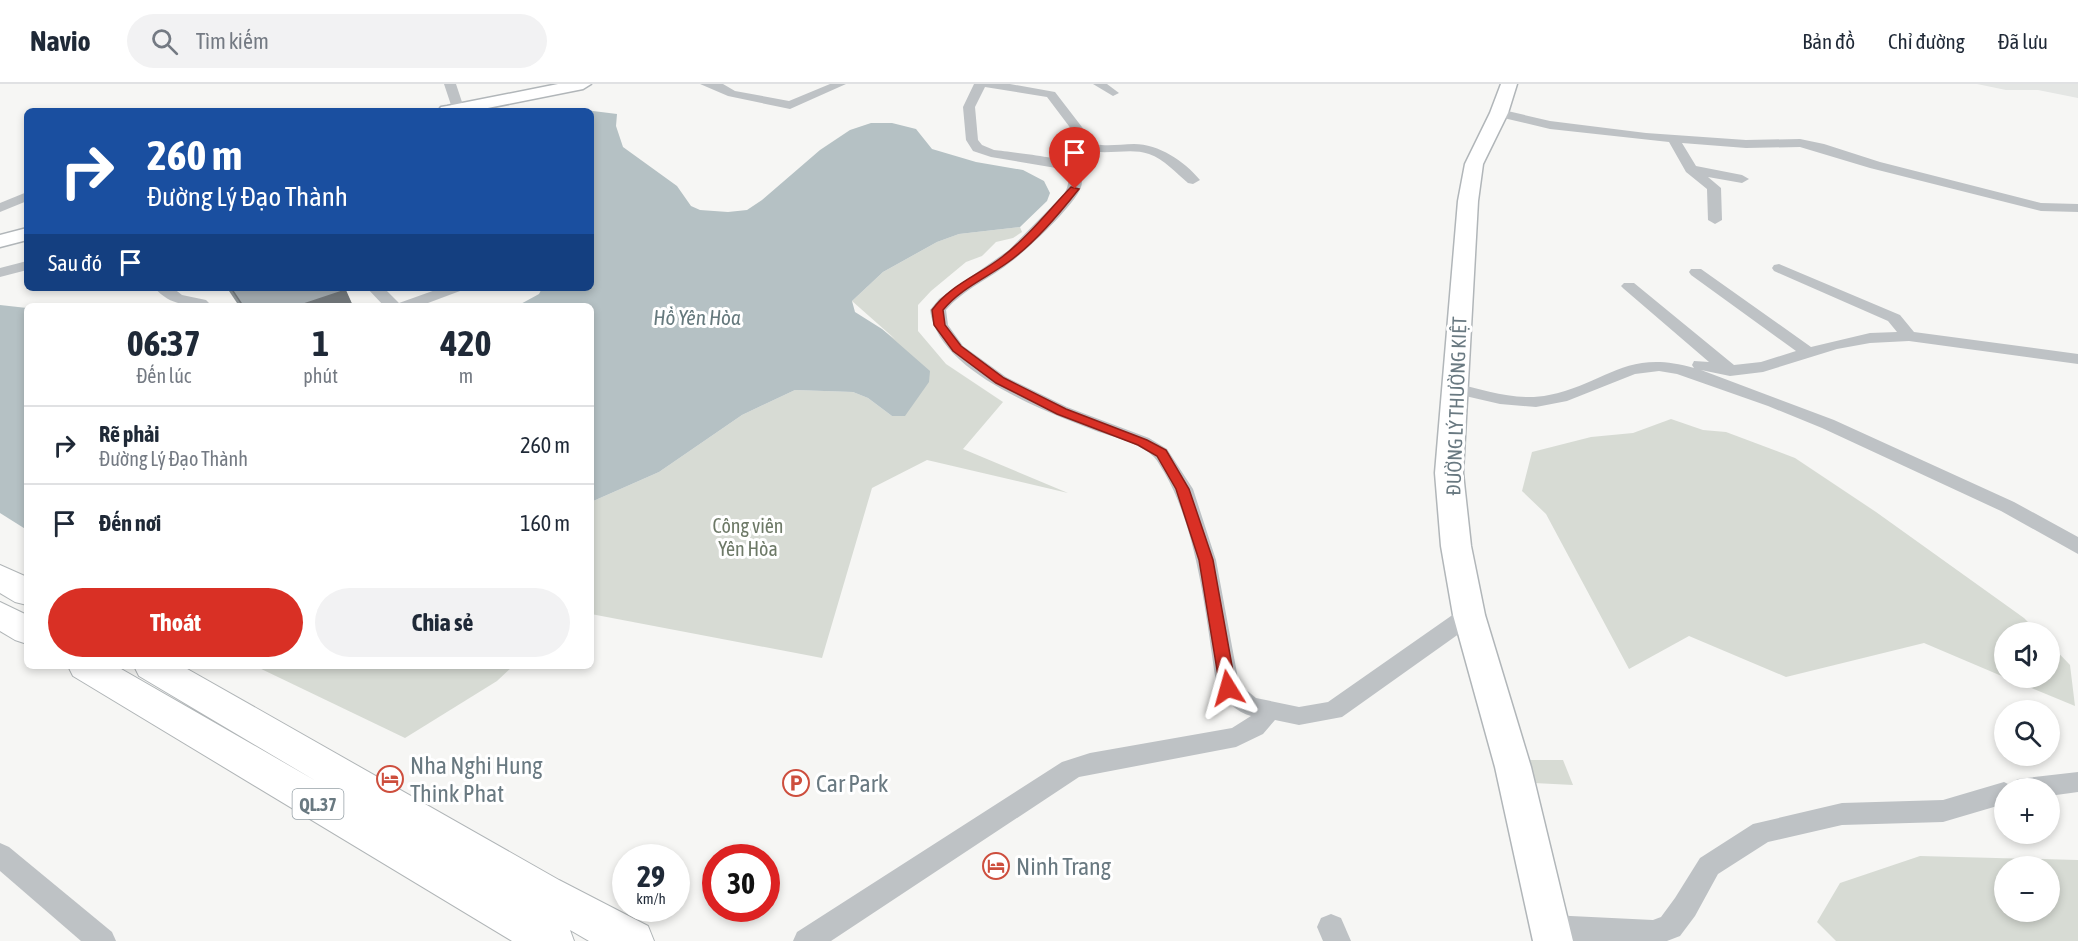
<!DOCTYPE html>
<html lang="vi">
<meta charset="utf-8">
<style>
body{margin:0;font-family:"Asap Condensed",sans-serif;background:#f2f2f3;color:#1f2937;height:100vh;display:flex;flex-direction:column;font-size:22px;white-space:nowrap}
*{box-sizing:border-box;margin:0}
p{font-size:20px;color:#747a83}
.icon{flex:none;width:33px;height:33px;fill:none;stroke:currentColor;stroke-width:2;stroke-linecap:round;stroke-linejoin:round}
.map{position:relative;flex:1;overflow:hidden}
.panel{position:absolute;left:24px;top:219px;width:570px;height:366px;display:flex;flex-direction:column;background:#fff;border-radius:9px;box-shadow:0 3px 9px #0003}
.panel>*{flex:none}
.banner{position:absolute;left:24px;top:24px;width:570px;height:183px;border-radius:9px;box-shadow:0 3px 9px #0003;background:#1a4fa0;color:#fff;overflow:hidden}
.buttons{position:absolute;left:1994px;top:538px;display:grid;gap:12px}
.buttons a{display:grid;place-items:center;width:66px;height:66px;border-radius:50%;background:#fff;box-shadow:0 3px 9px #0003;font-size:30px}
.speed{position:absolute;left:612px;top:760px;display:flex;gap:12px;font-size:30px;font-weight:700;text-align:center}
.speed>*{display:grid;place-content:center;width:78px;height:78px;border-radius:50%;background:#fff;box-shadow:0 3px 9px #0003;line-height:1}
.speed small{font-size:15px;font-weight:400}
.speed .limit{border:9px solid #d22;background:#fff;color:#111}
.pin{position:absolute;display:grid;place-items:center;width:51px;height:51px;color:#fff;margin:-62px -26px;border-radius:50% 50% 50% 0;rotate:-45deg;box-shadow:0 0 6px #0007}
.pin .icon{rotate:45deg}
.me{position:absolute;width:66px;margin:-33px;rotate:352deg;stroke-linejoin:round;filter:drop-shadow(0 0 4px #0008)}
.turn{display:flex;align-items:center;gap:21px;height:126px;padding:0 24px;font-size:27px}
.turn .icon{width:78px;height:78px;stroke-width:2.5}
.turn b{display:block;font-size:42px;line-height:51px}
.then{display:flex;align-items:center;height:57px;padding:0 24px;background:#0003;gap:12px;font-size:22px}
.eta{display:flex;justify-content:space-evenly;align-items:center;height:102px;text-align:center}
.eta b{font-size:36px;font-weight:700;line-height:42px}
.cta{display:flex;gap:12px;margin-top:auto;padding:12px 24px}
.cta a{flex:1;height:69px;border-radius:36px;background:#d93025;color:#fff;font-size:24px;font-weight:700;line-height:69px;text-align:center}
.cta a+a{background:#f2f2f3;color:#1f2937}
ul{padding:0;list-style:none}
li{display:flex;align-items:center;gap:18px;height:78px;padding:0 24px;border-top:2px solid #e0e1e3}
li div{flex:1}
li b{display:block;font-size:22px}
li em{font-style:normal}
header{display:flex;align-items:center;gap:36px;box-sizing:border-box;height:84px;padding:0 30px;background:#fff;border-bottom:2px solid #e0e1e3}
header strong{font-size:28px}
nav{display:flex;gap:33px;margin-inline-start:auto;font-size:21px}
.search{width:420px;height:54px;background:#f2f2f3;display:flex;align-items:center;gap:15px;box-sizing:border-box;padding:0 21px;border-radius:33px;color:#747a83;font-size:22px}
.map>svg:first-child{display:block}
.built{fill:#e4e6e4}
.green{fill:#d7dbd4;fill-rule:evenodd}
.water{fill:#b5c1c4}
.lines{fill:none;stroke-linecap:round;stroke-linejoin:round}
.secondary-casing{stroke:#b1b6b9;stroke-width:3}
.primary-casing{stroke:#b0b5b7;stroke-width:2}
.minor{fill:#bec2c5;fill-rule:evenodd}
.secondary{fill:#fff;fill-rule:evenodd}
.primary{fill:#fff;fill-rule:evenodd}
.wall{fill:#8d9497}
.shaded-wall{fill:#73787b}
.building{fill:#a4acb0;stroke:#73787b;stroke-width:1.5}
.route{fill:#d93025;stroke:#8d1f18;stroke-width:1.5}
.labels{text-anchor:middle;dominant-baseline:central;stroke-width:6;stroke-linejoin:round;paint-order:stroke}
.shield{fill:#fff;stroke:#96a1a7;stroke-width:1.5}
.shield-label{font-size:18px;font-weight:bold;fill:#697981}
.street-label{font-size:20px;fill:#697981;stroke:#fff}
.park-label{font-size:20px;fill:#6d7967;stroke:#fff}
.water-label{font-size:21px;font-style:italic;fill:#65797d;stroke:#fff}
.near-poi-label{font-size:24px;fill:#697981;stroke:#fff;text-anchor:start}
</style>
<header>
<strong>Navio</strong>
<div class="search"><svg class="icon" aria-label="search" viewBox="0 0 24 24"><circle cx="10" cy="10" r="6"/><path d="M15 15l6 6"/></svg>Tìm kiếm</div>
<nav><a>Bản đồ</a><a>Chỉ đường</a><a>Đã lưu</a></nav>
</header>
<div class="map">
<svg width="2078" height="857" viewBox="0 0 2078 857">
<rect width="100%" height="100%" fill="#f6f6f4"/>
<polygon class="built" points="1977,0 2078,0 2078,14 2038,6 2006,6"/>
<g class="green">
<polygon points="1020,143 1022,148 1013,154 996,158 982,172 966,178 931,207 918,221 918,247 946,280 1003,318 963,365 1068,409 927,376 872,404 822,574 591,530 591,418 659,388 742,331 795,306 853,308 868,314 892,332 880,244 895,255 852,217 883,188 937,158 959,150"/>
<polygon points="1671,335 1703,346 1726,348 1795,374 1876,428 2024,534 2039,549 2004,549 2004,593 1924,559 1786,593 1689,552 1629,585 1546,430 1522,407 1532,368 1591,353 1633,349"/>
<polygon points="2049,559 2070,581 2075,622 2007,594 2049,594"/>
<polygon points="255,582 513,582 497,597 405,654"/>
<polygon points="1529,676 1563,676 1573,701 1534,699"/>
<path d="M 1920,772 L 2078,776 L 2078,857 L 1836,857 L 1817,838 L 1840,799 ZM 2004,783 L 2049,783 L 2049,828 L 2004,828 Z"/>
</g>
<g class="water">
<polygon points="585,26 617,30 616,42 623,63 677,102 691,122 700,126 728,128 747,126 762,116 820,66 850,46 871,39 892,39 916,45 932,65 976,78 1023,86 1044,97 1050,109 1047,117 1020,143 959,150 937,158 883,188 852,217 855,228 882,245 930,287 929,298 905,332 892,332 868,314 853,308 795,306 742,331 659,388 591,418 591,222 517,222 539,210 542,204 591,204 591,27 574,27"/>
<polygon points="0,221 27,224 27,446 0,429"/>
</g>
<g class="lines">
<defs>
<g id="secondary">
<polygon points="558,0 591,0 583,5 473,27 438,27 441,23 447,22"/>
<polygon points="1501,0 1517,0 1508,29 1483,80 1478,117 1463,389 1471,462 1485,531 1531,683 1573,857 1533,857 1495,683 1453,531 1441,462 1435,389 1458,117 1465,80 1490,29"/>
<polygon points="27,144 27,156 0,163 0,151"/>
</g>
<g id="primary">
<polygon points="0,481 27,493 27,521 15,518 0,509"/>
<polygon points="0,518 27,531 27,560 15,556 0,547"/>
<polygon points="68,582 116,582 316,697 139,592 134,582 182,582 559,796 648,842 654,857 589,857 570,846 574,857 512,857 73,592"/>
</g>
</defs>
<use href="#secondary" class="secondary-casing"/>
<use href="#primary" class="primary-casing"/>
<g class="minor">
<polygon points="444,0 456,0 464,24 462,27 456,27 452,24"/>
<polygon points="700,0 723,0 735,7 789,17 830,0 846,0 790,25 728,12"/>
<path d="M 974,0 L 1010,0 L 1055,8 L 1095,60 C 1108,63 1121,60 1134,60 C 1159,60 1184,77 1200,96 L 1193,100 L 1188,99 C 1176,89 1164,75 1149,70 C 1130,63 1107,72 1087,66 L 1047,13 L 985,3 L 975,23 L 978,56 L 982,61 L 994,66 C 1010,68 1059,73 1071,79 C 1079,84 1084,95 1081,103 C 1075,121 1028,165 1012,177 C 991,194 964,205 946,226 L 948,241 L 963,262 L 1006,293 L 1067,323 L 1149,354 L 1167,365 L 1193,405 L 1216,476 L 1239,600 L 1256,614 L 1299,623 L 1328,618 L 1461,525 L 1469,523 L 1477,525 L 1480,531 L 1477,537 L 1342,633 L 1299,641 L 1275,636 L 1263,650 L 1236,663 L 1079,693 L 831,857 L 793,857 L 797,848 L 1062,678 L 1090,669 L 1232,644 L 1251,632 C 1237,628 1223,616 1217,604 C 1206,536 1199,448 1164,388 C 1161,384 1158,377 1154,373 C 1140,359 1114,353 1096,347 C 1045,327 938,288 930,226 L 939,215 L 1009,166 L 1064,110 C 1069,101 1071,93 1062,85 L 991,73 L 973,67 L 966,56 L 963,23 Z"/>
<polygon points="1093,0 1107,0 1119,9 1113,12"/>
<polygon points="1499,25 1550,37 1646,49 1746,56 1800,55 1824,60 1880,78 2041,119 2078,120 2078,128 2041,127 1870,84 1800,63 1746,64 1682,59 1696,82 1742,91 1749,95 1742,99 1708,93 1721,104 1722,136 1715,140 1708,136 1707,105 1686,88 1669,58 1550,45 1495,32 1493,29"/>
<polygon points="27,108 27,117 0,128 0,119"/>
<polygon points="27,177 27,186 0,193 0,184"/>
<path d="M 1779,180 L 1900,231 L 1914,248 L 2078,270 L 2078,280 L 1909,257 L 1870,259 L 1837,265 L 1763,288 L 1730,292 L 1701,286 L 1834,336 L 2014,418 L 2078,453 L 2078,470 L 2001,427 L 1822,344 L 1768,322 L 1677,290 L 1659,287 L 1635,290 L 1567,317 L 1536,323 L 1500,320 L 1448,308 L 1445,304 L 1448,300 L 1454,299 C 1484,306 1518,318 1549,311 C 1607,299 1626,264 1694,284 L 1692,281 L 1694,277 L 1709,278 L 1624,205 L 1621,202 L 1624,199 L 1634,199 L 1734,281 L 1761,278 L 1796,267 L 1691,191 L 1689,188 L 1691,185 L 1701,185 L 1811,263 L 1870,249 L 1897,248 L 1888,237 L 1774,187 L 1772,184 L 1774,181 Z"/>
<path d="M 155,204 L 173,204 L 182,211 L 206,216 L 212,222 C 190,222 170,222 155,204 Z"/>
<polygon points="367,204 384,204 399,219 441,204 463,204 460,207 420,222 384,222"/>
<polygon points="2078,688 2078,708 2049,712 2049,705 2004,705 2004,720 1943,738 1842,741 1768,758 1718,790 1695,832 1680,852 1667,857 1550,857 1540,853 1536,844 1540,835 1550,831 1653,836 1661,833 1675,814 1700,774 1753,740 1842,719 1943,716 2004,698 2008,700 2018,695"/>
<polygon points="0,759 9,763 112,848 116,857 81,857 0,787"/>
<polygon points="1331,830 1341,834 1351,857 1323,857 1317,843 1321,834"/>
</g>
<use href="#secondary" class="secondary"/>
<use href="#primary" class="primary"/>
</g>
<polygon class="wall" points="227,204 344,204 353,222 239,222"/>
<polygon class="shaded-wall" points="346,206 353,222 298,222"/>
<polygon class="building" points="231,204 344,204 346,206 298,222 243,222"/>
<path class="route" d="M 1071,103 L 1079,105 C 1059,130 1034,160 1007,179 C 986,194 960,205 943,226 L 945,241 L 961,262 L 1004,294 L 1066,325 L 1147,356 L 1166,366 L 1189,405 L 1213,476 L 1236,604 L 1233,608 L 1228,610 L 1222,608 L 1220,604 L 1199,476 L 1176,405 L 1157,372 L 1138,361 L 1057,330 L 996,299 L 953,267 L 934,241 L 932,226 C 950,201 979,191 1002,173 C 1028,153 1049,126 1071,103 Z"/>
<defs>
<symbol id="hotel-ring" viewBox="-11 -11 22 22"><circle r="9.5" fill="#fff" stroke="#cd4e3d" stroke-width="1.5"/><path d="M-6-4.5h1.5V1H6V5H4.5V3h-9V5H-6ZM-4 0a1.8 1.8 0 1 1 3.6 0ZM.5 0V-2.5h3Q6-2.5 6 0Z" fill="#cd4e3d"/></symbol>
<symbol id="parking-ring" viewBox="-11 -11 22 22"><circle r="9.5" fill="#fff" stroke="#cd4e3d" stroke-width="1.5"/><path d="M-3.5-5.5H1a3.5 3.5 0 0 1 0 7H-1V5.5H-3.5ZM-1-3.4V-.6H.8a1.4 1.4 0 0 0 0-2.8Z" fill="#cd4e3d"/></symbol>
</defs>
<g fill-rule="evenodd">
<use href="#hotel-ring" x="375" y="680" width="30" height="30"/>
<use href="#parking-ring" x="781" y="684" width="30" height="30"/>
<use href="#hotel-ring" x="981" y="767" width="30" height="30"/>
</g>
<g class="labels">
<rect class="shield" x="292.5" y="705" width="51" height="30" rx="4.5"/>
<g class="shield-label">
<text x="318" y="720">QL.37</text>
</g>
<g class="street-label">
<text transform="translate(1456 322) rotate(-88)">ĐƯỜNG LÝ THƯỜNG KIỆT</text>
</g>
<g class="park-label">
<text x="748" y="441">Công viên<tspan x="748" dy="23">Yên Hòa</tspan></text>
</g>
<g class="water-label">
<text x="697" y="233">Hồ Yên Hòa</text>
</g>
<g class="near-poi-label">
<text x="410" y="681">Nha Nghi Hung<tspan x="410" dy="28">Think Phat</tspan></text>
<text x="816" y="699">Car Park</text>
<text x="1016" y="782">Ninh Trang</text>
</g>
</g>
</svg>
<div class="buttons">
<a><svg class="icon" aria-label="sound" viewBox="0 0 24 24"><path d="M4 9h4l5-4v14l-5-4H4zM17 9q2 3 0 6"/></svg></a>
<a><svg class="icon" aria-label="search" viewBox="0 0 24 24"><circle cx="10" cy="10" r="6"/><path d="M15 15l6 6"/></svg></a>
<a>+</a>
<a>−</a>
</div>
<div class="speed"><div>29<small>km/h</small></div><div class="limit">30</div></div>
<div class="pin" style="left:1075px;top:105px;background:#d93025"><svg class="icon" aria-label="arrive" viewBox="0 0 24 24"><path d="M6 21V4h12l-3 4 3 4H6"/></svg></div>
<svg class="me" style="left:1228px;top:604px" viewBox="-20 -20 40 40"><path d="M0-17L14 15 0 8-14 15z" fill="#d93025" stroke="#fff" stroke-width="4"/></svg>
<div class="banner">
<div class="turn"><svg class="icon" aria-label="right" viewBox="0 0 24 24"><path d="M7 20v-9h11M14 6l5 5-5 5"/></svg><div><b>260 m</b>Đường Lý Đạo Thành</div></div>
<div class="then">Sau đó<svg class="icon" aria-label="arrive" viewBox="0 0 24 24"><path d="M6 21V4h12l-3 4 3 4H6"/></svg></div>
</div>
<section class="panel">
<div class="eta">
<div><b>06:37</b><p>Đến lúc</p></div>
<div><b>1</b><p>phút</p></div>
<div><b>420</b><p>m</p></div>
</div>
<ul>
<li><svg class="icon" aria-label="right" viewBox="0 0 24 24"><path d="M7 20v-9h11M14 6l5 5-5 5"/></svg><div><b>Rẽ phải</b><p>Đường Lý Đạo Thành</p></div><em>260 m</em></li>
<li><svg class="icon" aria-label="arrive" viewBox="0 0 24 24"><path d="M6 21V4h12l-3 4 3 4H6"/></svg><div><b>Đến nơi</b></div><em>160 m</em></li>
</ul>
<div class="cta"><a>Thoát</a><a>Chia sẻ</a></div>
</section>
</div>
